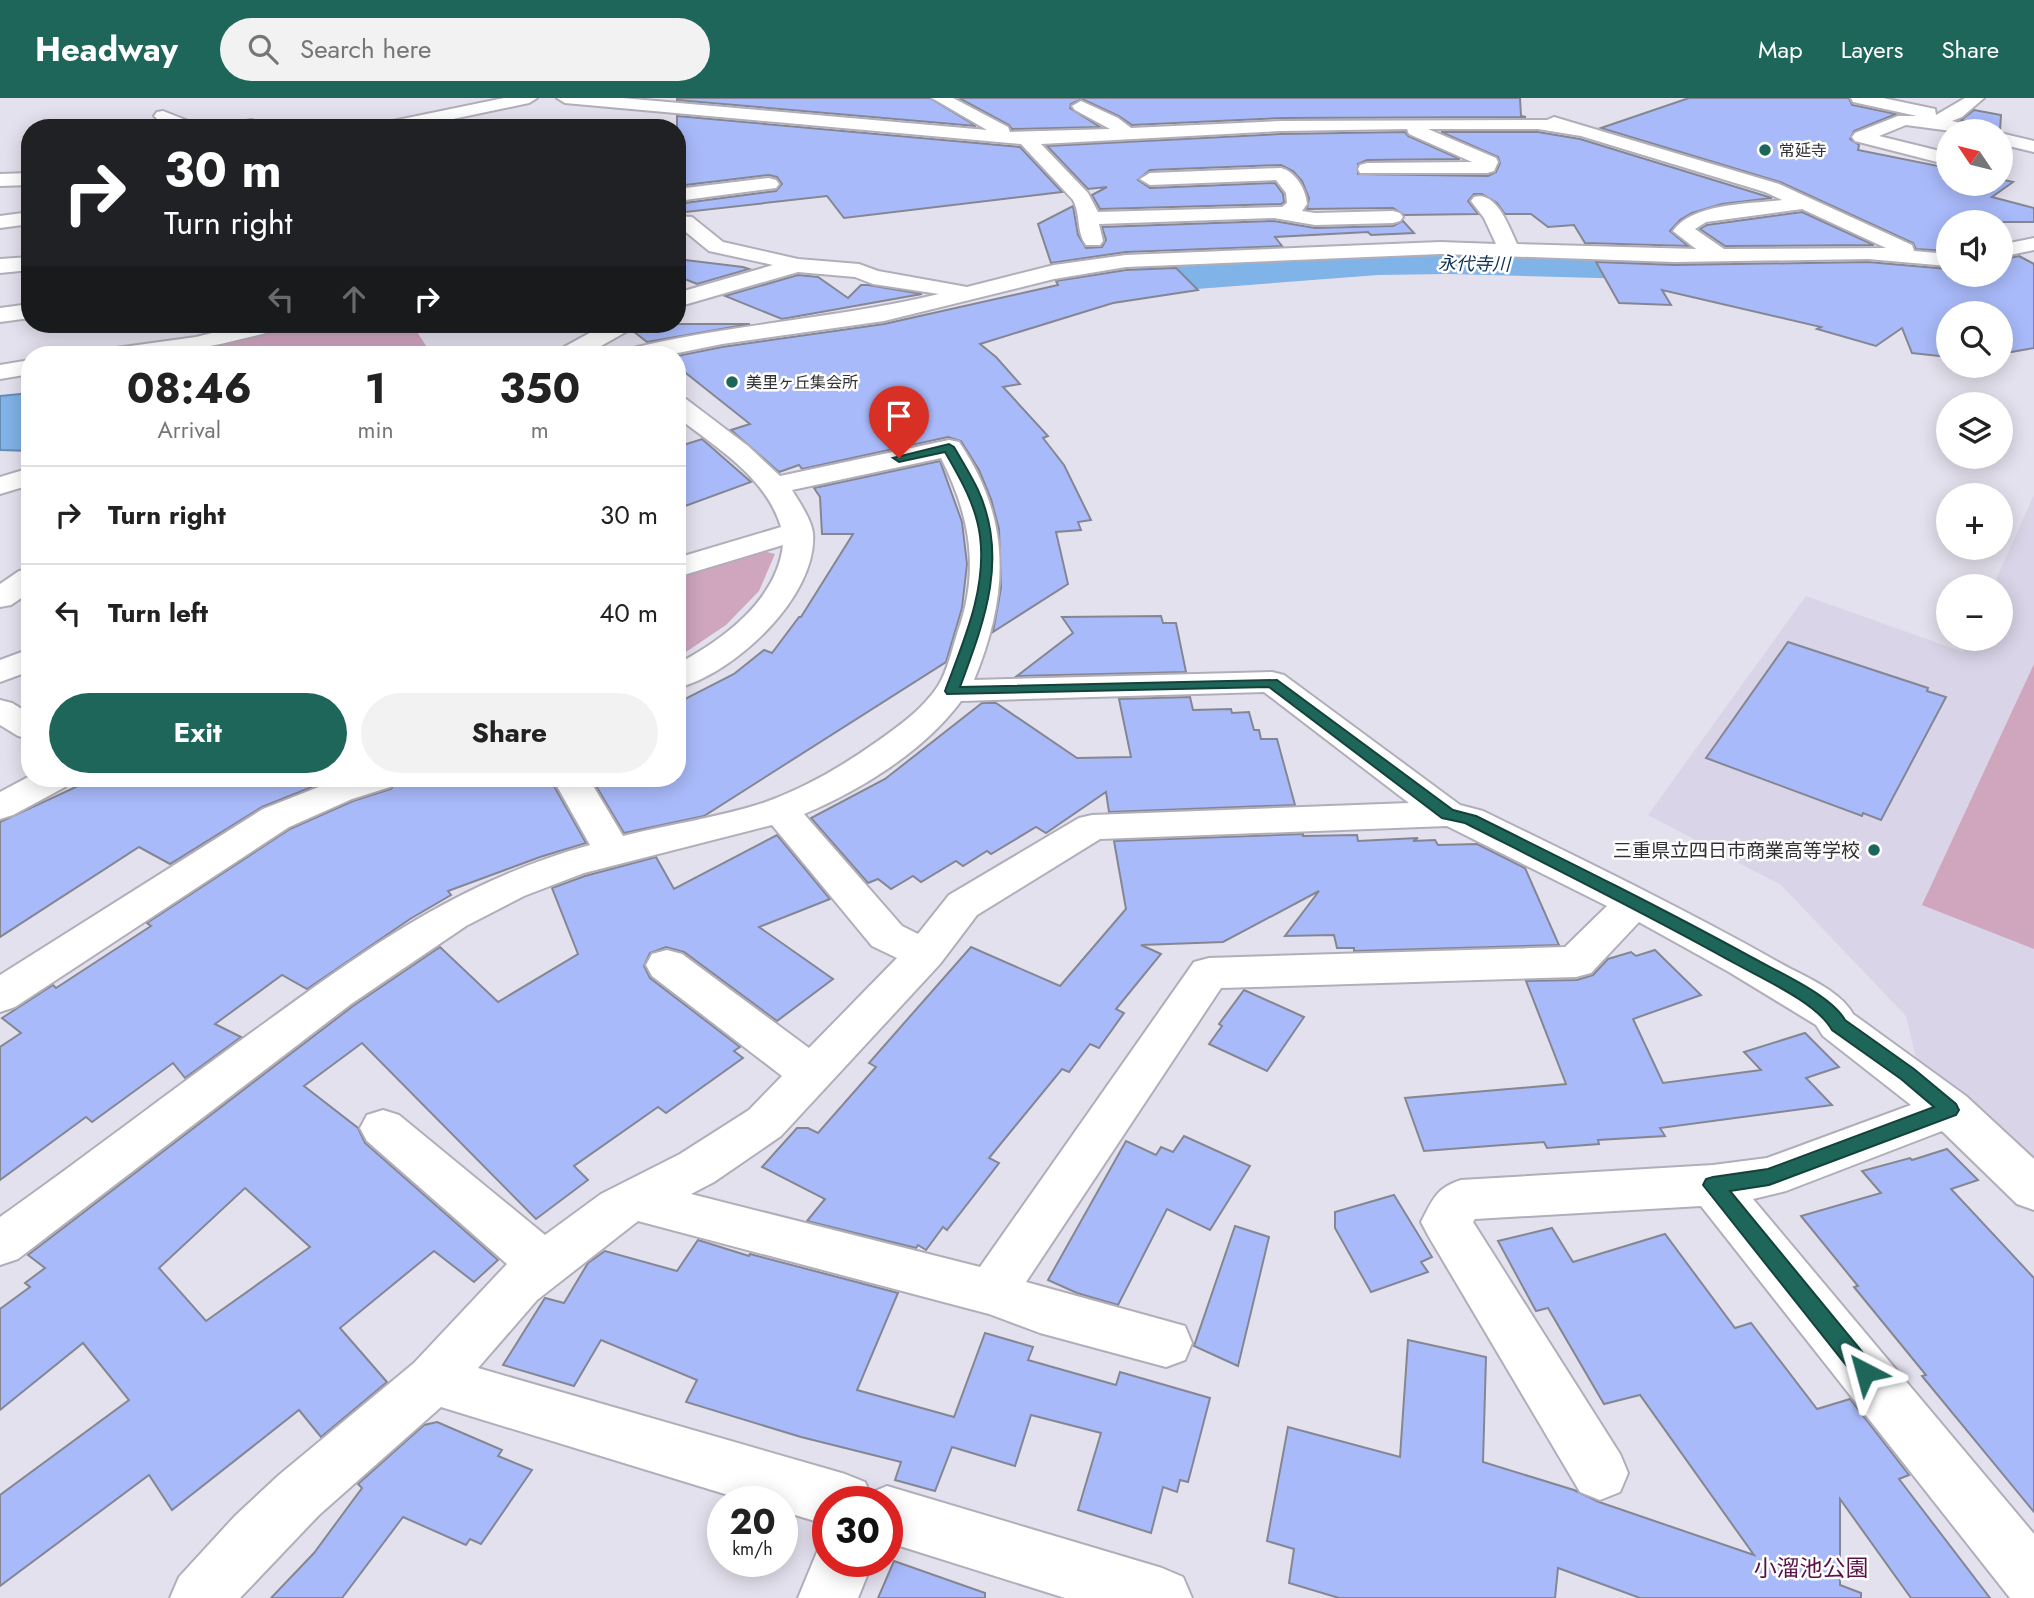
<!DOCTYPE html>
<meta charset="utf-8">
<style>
body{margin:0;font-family:Jost,"Noto Sans JP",sans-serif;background:#f2f2f2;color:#222;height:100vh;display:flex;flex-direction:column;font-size:26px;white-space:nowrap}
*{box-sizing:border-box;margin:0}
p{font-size:23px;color:#767676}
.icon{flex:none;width:38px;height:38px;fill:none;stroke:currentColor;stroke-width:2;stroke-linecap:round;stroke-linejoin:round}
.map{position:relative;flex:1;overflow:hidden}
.side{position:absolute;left:21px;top:248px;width:665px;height:441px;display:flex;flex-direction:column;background:#fff;border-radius:28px;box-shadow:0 4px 18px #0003}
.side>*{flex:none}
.banner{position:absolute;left:21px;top:21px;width:665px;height:214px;border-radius:28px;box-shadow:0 4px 18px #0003;background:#202124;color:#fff;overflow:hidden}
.needle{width:46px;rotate:305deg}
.buttons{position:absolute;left:1936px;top:21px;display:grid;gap:14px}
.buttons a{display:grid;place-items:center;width:77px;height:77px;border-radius:50%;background:#fff;box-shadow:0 4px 18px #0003;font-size:35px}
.speed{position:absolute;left:707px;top:1388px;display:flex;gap:14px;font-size:35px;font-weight:700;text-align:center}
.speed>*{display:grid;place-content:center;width:91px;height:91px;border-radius:50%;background:#fff;box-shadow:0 4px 18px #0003;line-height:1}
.speed small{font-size:18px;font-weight:400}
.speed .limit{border:10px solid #d22;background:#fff;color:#111}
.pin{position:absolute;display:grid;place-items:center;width:60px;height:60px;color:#fff;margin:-72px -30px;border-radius:50% 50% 50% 0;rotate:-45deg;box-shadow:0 0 7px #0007}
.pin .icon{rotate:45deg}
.me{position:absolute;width:77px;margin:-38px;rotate:321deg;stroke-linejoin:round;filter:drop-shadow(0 0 5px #0008)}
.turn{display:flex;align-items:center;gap:24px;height:147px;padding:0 28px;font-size:32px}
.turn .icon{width:91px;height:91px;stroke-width:2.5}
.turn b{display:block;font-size:49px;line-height:60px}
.lanes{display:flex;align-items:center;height:66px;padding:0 28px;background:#0003;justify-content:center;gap:35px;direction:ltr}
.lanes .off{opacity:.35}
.eta{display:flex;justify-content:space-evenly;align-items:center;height:119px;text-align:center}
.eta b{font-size:42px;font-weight:700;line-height:49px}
.button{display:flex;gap:14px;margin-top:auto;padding:14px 28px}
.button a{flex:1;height:80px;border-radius:42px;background:#1f665a;color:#fff;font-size:28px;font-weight:700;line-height:80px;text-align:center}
.button a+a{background:#f2f2f2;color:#222}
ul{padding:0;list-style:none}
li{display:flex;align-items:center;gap:21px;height:98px;padding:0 28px;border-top:2px solid #e0e0e0}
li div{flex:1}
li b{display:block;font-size:26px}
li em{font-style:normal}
header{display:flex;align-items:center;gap:42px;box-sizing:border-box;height:98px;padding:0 35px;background:#1f665a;color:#fff}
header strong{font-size:33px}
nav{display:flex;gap:38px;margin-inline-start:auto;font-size:24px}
.search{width:490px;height:63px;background:#f2f2f2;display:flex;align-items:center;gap:18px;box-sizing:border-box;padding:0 24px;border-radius:38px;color:#767676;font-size:26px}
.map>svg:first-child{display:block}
.built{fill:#d9d4e7}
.green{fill:#d0a5be}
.water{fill:#80b3e7;stroke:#688cb1;stroke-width:2}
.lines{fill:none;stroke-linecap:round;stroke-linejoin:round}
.river{fill:#80b3e7;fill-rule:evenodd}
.building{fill:#a9bafa;stroke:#848792;stroke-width:2;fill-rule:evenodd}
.minor-casing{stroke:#b1aeba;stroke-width:4}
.minor{fill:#fff;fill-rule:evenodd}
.route{fill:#1f665a;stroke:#14423a;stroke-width:2}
.poi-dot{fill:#1f665a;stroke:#fff;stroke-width:2.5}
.labels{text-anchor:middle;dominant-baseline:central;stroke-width:5;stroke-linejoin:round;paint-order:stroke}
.far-poi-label{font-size:16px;fill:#313034;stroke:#fff;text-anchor:start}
.far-water-label{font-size:18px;font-style:italic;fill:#0a3052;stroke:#fff}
.poi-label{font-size:19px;fill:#313034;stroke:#fff;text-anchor:end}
.near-park-label{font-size:23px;fill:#5c1046;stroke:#fff}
</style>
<header>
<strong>Headway</strong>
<div class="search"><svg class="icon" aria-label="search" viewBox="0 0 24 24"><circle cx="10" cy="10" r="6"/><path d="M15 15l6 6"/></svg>Search here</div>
<nav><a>Map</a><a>Layers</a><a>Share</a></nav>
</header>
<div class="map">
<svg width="2034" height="1500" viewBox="0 0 2034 1500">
<rect width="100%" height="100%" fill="#e4e1ee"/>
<polygon class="built" points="2034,397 2034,1068 1917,965 1906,918 1781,787 1648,717 1806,498 1963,554 1970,541 2000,541 2000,488 1993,488"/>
<g class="green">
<polygon points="293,226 412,226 432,257 209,257 197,251"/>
<polygon points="759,452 775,456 759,493 726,527 677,560 677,478"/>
<polygon points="2034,566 2034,851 1922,807"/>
</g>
<polygon class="water" points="30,295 30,353 0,352 0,298"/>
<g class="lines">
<g class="river">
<polygon points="1449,150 1708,157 1724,161 1730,170 1724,179 1708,183 1449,176 1378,177 1157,194 1077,210 1061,206 1054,196 1061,186 1157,166 1378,151"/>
<polygon points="1948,164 1948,177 2000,177 2000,169 2034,172 2034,200 1935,187 1929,177 1935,167"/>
</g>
</g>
<g class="building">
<polygon points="677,0 930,0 976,28 677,2"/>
<polygon points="959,0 1520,0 1521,18 1526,19 1281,20 1132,27 1119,18 1082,1 1071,6 1070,10 1100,29 1012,31 1009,27"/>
<polygon points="1689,0 1849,0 1852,7 1896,16 1854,33 1850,41 1859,47 1858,52 1948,70 1948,86 2000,86 2000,81 2013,84 1992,99 2034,110 2034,124 1948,124 1948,153 1916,151 1913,145 1780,84 1601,30"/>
<polygon points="1974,12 2001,17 2000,33 1985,33 1980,26 1961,22"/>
<polygon points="677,18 1020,49 1062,94 844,120 827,98 677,115 677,106 776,93 782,86 777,79 769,77 677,88"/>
<polygon points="1405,34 1408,38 1460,61 1367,62 1358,66 1358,76 1488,78 1496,74 1500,65 1498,59 1441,34 1538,34 1580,41 1772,100 1722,106 1692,115 1680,122 1670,133 1688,148 1585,145 1574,127 1548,129 1531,116 1505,116 1497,105 1482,96 1474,96 1468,103 1478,116 1404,117 1393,110 1307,111 1309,100 1302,83 1293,73 1281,67 1150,72 1138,82 1150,90 1275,85 1283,96 1284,104 1281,106 1100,111 1092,97 1107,89 1088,91 1047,48 1281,36"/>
<polygon points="1073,108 1078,137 1086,150 1102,149 1106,142 1102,129 1274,123 1315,130 1393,128 1403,123 1414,135 1371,137 1368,134 1275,139 1282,148 1126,154 1051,165 1038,126"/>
<polygon points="1802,114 1874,147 1725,148 1700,131 1707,127"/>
<polygon points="2019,158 2034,166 2034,250 2000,256 2000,215 1948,215 1948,259 1912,255 1902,230 1876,248 1817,231 1821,229 1662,192 1671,207 1619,205 1596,164 1675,167 1868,164 1948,171 1948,177 2000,177 2000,162"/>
<polygon points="677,161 743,169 749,171 697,186 677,178"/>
<polygon points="1176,170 1198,192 1113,205 980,246 996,259 1020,286 1003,289 1048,338 1043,340 1064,367 1091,422 1078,424 1081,432 1056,434 1068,486 993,534 1001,490 999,431 991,401 979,372 961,343 948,339 802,371 799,367 779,374 731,332 750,326 677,268 677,258 722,249 884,226 1058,187 1056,183 1126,172"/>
<polygon points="798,177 818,179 848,200 861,187 868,187 922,196 782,221 725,198"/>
<polygon points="638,226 750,226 647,244 633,233"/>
<polygon points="702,341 751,384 677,411 677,349"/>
<polygon points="940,363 962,424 967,466 962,510 946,564 704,718 624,735 592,681 677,681 677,605 734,576 764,552 772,555 799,519 801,519 853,436 822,436 820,399 814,390"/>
<polygon points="1161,518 1163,525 1176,525 1186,574 1017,578 1073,535 1062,519"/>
<polygon points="1788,544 1928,590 1927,593 1946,599 1881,722 1863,715 1862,718 1706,660"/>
<polygon points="1190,599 1193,612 1231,611 1232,615 1249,614 1254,632 1259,632 1261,641 1277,641 1295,707 1109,714 1106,694 1046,735 1036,729 991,756 987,753 963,768 956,763 921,784 913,778 891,791 878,781 868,785 811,720 885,681 982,605 996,605 1077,660 1131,659 1119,601"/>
<polygon points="93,681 332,681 262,709 170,766 139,749 0,839 0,724"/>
<polygon points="398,681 550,681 586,745 540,759 448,793 451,797 410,821 307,891 282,877 215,926 241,939 185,980 173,965 92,1024 86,1019 0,1082 0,949 21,935 2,920 53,887 56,890 151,828 147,825 290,731 353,703 391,691"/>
<polygon points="1303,736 1303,738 1357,737 1358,743 1418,740 1413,743 1435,742 1438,747 1477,746 1525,770 1559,847 1354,853 1354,850 1337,850 1334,837 1285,838 1319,793 1223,844 1141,847 1161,856 1116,911 1124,915 1099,950 1090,946 1069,974 1062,971 989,1060 999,1065 947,1132 943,1129 926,1152 918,1147 916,1150 807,1123 825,1101 762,1069 797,1030 808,1030 818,1035 876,969 869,965 971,849 1060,888 1126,811 1114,743"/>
<path d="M 777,737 L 830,801 L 759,829 L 833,881 L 777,923 L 684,854 L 666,849 L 650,855 L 644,868 L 650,880 L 740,949 L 734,953 L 743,960 L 666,1015 L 658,1009 L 574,1068 L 588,1082 L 536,1121 L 362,945 L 304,988 L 358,1030 L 365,1045 L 498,1162 L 474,1184 L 434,1153 L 340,1230 L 387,1284 L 321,1339 L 299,1312 L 172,1412 L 149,1377 L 0,1488 L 0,1397 L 129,1302 L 83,1245 L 0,1312 L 0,1211 L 30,1189 L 25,1185 L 45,1170 L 28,1157 L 353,908 L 440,849 L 498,904 L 578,856 L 552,790 L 585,778 L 656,759 L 674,791 ZM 245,1090 L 310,1149 L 206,1223 L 159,1170 Z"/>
<polygon points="1655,852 1701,897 1633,921 1663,985 1761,972 1744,954 1805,935 1839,969 1806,980 1832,1007 1660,1030 1665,1038 1598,1042 1599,1046 1547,1050 1544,1044 1424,1053 1405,1000 1566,986 1526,883 1577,882 1593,877 1608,861 1631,854 1636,858"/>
<polygon points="1244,892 1304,919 1267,973 1209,946 1222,928 1219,926"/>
<polygon points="1184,1038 1250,1068 1210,1132 1167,1111 1118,1207 1077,1195 1048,1182 1126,1043 1156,1057 1161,1049 1173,1054"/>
<polygon points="1947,1051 1978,1082 1951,1091 2034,1180 2034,1414 1922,1278 1926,1277 1854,1189 1858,1188 1801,1118 1881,1095 1862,1073 1910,1060 1912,1062"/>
<polygon points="1394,1097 1432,1159 1421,1164 1428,1174 1371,1194 1335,1130 1335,1114"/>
<polygon points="1235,1128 1269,1139 1238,1268 1194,1248"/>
<polygon points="1552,1130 1573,1164 1665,1136 1735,1230 1751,1225 1817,1311 1850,1301 1909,1377 1899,1381 1990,1500 1911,1500 1840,1401 1840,1487 1861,1495 1861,1500 1640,1500 1558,1470 1555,1500 1339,1500 1289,1485 1294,1451 1267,1443 1288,1329 1400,1359 1408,1242 1486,1259 1483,1364 1574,1392 1599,1404 1754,1457 1640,1297 1604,1306 1548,1210 1536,1213 1498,1143"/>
<polygon points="698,1142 749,1158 750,1156 898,1195 857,1292 954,1319 985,1235 1033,1249 1028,1262 1116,1287 1120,1274 1210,1300 1188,1384 1180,1382 1177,1394 1163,1389 1151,1435 1078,1412 1101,1335 1031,1317 1015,1368 952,1349 935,1393 895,1382 901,1364 801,1339 686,1304 697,1282 601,1242 574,1288 503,1267 545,1200 564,1205 588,1165 605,1153 677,1173"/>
<polygon points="437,1324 502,1352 498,1358 532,1372 481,1446 470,1441 466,1447 403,1419 342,1500 271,1500 314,1455 362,1390 358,1386 424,1327"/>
<polygon points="894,1463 985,1495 985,1500 878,1500"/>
</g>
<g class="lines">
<defs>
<g id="minor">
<polygon points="504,0 537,0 529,5 410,30 374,30 383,25"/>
<path d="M 557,0 L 622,0 L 987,32 L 932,0 L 953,0 L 1008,29 L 1010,34 L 1110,31 L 1075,12 L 1072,8 L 1081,3 L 1118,20 L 1131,30 L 1281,23 L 1547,22 L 1554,19 L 1779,86 L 1912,147 L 1914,153 L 1948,156 L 1948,168 L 1868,161 L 1675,164 L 1440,156 L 1126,169 L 1054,181 L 884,223 L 722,246 L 668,257 L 622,257 L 625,252 C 729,226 835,221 939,196 L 873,186 L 855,179 L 798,174 L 677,209 L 677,195 L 773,167 L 709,153 L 681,130 L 677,130 L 677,118 L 692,119 L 723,144 L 798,161 L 859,166 L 878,173 L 967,189 L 1054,167 L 1126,157 L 1440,144 L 1496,146 L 1484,120 L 1471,103 L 1474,99 C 1497,93 1509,129 1517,146 L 1696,151 L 1673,133 C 1692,105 1749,106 1782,102 L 1765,94 L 1581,38 L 1538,31 L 1428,31 L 1496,60 L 1498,64 L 1494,73 L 1487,75 L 1360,75 L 1358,71 L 1360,67 L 1367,65 L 1472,64 L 1409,36 L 1407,31 L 1281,33 L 1041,46 L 1088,95 L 1098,114 L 1282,109 L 1287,105 L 1286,95 L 1276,82 L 1150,87 L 1140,81 L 1150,75 L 1281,70 C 1296,74 1306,92 1307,106 L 1302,113 L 1315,115 L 1393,113 L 1400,115 L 1403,119 L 1400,123 L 1393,125 L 1315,127 L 1274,120 L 1099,126 L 1103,143 L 1100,147 L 1086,147 C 1076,133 1081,117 1073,102 L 1021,46 L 565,5 ZM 1802,111 L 1886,150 L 1724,151 L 1695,131 L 1706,124 Z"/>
<polygon points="1851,0 1883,0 1935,11 1936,17 1965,0 1984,0 1962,19 1952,23 1979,29 1982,33 1951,33 1906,27 1879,38 1948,55 1948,67 1941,65 1855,43 1852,39 1855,35 1898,18 1917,18 1853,4"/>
<path d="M 163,13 L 196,26 L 199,30 C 182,30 166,31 154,18 L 157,14 Z"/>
<polygon points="251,22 265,26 268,30 227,30 230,26"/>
<polygon points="2000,35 2034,43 2034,54 2000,46"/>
<polygon points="30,75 30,87 0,88 0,76"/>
<polygon points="769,80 776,82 779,86 776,90 677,103 677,91"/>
<polygon points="30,114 30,126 0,130 0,118"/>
<polygon points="2034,140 2034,152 2000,159 2000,147"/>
<polygon points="30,159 30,172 0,175 0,161"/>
<polygon points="30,206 30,220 0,224 0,210"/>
<path d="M 247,226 L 286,226 L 282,231 C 219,247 170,260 104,257 L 107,252 L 116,250 L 196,239 Z"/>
<polygon points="606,226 635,226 631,231 585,257 560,257 564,249"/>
<polygon points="30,262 30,276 0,281 0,267"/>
<path d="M 677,298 L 686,301 L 748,348 L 780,378 L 949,342 L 959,344 C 1012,422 1009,497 974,582 L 1272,574 L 1284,577 L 1460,707 L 1483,713 C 1583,762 1683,810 1780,865 C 1803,878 1840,892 1853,916 L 1966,998 L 2034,1061 L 2034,1112 L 2017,1106 L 1942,1033 L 1786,1093 L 1753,1101 L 2034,1436 L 2034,1500 L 2010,1500 L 1701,1108 L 1475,1121 L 1473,1124 L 1620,1356 L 1628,1375 L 1620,1394 L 1600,1402 L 1580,1394 L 1429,1139 L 1421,1124 C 1433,1101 1436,1090 1461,1082 L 1713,1067 L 1767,1060 L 1911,1007 L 1823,938 L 1816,927 L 1729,874 L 1639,824 L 1591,875 L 1576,879 L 1221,890 L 1026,1184 L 1185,1228 L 1192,1245 L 1185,1262 L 1166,1269 L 1040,1235 L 989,1216 L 638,1123 L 537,1202 L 478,1270 L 845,1376 L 865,1384 L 870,1395 L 887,1388 L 1162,1470 L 1183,1479 L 1192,1500 L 1065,1500 L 887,1444 L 887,1404 L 828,1404 L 828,1427 L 782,1413 L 782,1404 L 751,1404 L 441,1309 L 319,1417 L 240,1500 L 170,1500 L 179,1479 L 235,1418 L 279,1377 L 414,1265 L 507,1166 L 367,1043 L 360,1030 L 367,1017 L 383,1012 L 399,1017 L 545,1137 L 601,1096 L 680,1056 L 749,1012 L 782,978 L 652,878 L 646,867 L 652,856 L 667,852 L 682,856 L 809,950 L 897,860 L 872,848 L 772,727 L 584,775 L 524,798 L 466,828 L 351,906 L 18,1161 L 0,1167 L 0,1119 C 90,1055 177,988 266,924 C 373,846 461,783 590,747 L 553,681 L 589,681 L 623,738 C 670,726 717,720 763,705 C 803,691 841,669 875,645 C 898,629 923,611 938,588 C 948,572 952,551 958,533 C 980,472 970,417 941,360 L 792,392 C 800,405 811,421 813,435 C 818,498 734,576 677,590 L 677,566 C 723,542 777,502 783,447 L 677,479 L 677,460 L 781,429 C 766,379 717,350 677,319 ZM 1264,594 L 1409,705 L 1092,717 L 1079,720 L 949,797 L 918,836 L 902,828 L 804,716 C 861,692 924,653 961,603 ZM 1447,728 L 1607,808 L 1565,849 L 1209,860 L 1194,864 L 980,1169 L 691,1096 L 714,1084 L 781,1038 L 940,866 L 977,817 L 1100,741 Z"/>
<polygon points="30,370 30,387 0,396 0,379"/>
<polygon points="30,471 30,494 11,507 0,509 0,486 19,473"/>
<polygon points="30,551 30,573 0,584 0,562"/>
<polygon points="0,602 12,605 30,616 30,641 18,638 0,627"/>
<polygon points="30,678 30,681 70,681 65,689 13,717 0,721 0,694"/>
<polygon points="339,681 395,681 390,689 352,701 289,729 15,909 0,914 0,877 263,711"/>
<polygon points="828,1440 828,1463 873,1463 858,1500 798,1500 822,1442"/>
</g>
</defs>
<use href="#minor" class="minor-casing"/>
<use href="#minor" class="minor"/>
</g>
<path class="route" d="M 949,346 L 954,349 C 962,363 971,377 978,392 C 1009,460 984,524 960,589 L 1277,582 L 1453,712 L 1476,718 C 1569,764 1662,810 1753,860 C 1778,874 1831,897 1845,922 L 1914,971 L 1956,1006 L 1959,1012 L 1956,1017 L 1769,1087 L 1730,1093 L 1873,1267 L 1876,1274 L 1873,1281 L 1865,1284 L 1857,1281 L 1703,1087 L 1706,1081 L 1713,1079 L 1768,1071 L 1934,1009 L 1901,981 L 1832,932 C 1817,905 1763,881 1736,866 C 1647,816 1556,771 1465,725 L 1442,720 L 1269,589 L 947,596 L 945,593 C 963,544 987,492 980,438 C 976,407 960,380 945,354 L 899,364 L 893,360 Z"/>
<g class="poi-dot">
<circle cx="1765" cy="52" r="7"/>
<circle cx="732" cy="284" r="7"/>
<circle cx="1874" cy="752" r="7"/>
</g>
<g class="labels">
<g class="far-poi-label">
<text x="1779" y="52">常延寺</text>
<text x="746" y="284">美里ヶ丘集会所</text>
</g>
<g class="far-water-label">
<text transform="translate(1474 166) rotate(1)">永代寺川</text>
</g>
<g class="poi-label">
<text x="1860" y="752">三重県立四日市商業高等学校</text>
</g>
<g class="near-park-label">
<text x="1811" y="1470">小溜池公園</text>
</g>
</g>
</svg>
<div class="buttons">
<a><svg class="needle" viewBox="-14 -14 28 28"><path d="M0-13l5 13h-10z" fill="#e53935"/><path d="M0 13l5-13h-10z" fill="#767676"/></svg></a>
<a><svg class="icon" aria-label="sound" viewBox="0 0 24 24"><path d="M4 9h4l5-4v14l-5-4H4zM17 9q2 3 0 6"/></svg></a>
<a><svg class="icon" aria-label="search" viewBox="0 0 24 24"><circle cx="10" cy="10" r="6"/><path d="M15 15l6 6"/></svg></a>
<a><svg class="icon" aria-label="layers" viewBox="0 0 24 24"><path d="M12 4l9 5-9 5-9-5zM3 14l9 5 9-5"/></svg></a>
<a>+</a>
<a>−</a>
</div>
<div class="speed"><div>20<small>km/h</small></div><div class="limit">30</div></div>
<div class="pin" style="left:899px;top:360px;background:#d93025"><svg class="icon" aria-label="arrive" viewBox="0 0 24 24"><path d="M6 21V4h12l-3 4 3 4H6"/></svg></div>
<svg class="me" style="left:1865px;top:1274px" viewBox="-20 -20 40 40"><path d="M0-17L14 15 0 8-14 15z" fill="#1f665a" stroke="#fff" stroke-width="4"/></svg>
<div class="banner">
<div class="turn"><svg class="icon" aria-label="right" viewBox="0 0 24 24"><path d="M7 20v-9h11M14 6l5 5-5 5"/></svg><div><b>30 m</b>Turn right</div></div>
<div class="lanes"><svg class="icon off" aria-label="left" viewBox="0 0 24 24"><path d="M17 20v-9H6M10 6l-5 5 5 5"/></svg><svg class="icon off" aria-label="ahead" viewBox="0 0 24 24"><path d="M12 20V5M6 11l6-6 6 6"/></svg><svg class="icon" aria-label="right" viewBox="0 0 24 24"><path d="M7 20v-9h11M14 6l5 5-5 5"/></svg></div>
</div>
<section class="side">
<div class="eta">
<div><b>08:46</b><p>Arrival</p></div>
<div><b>1</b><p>min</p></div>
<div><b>350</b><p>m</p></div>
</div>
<ul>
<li><svg class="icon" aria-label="right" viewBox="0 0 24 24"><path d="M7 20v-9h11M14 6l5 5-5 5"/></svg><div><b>Turn right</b></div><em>30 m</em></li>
<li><svg class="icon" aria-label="left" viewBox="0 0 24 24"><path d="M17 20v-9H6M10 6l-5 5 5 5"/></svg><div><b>Turn left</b></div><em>40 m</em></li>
</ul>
<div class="button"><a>Exit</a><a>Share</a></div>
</section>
</div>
